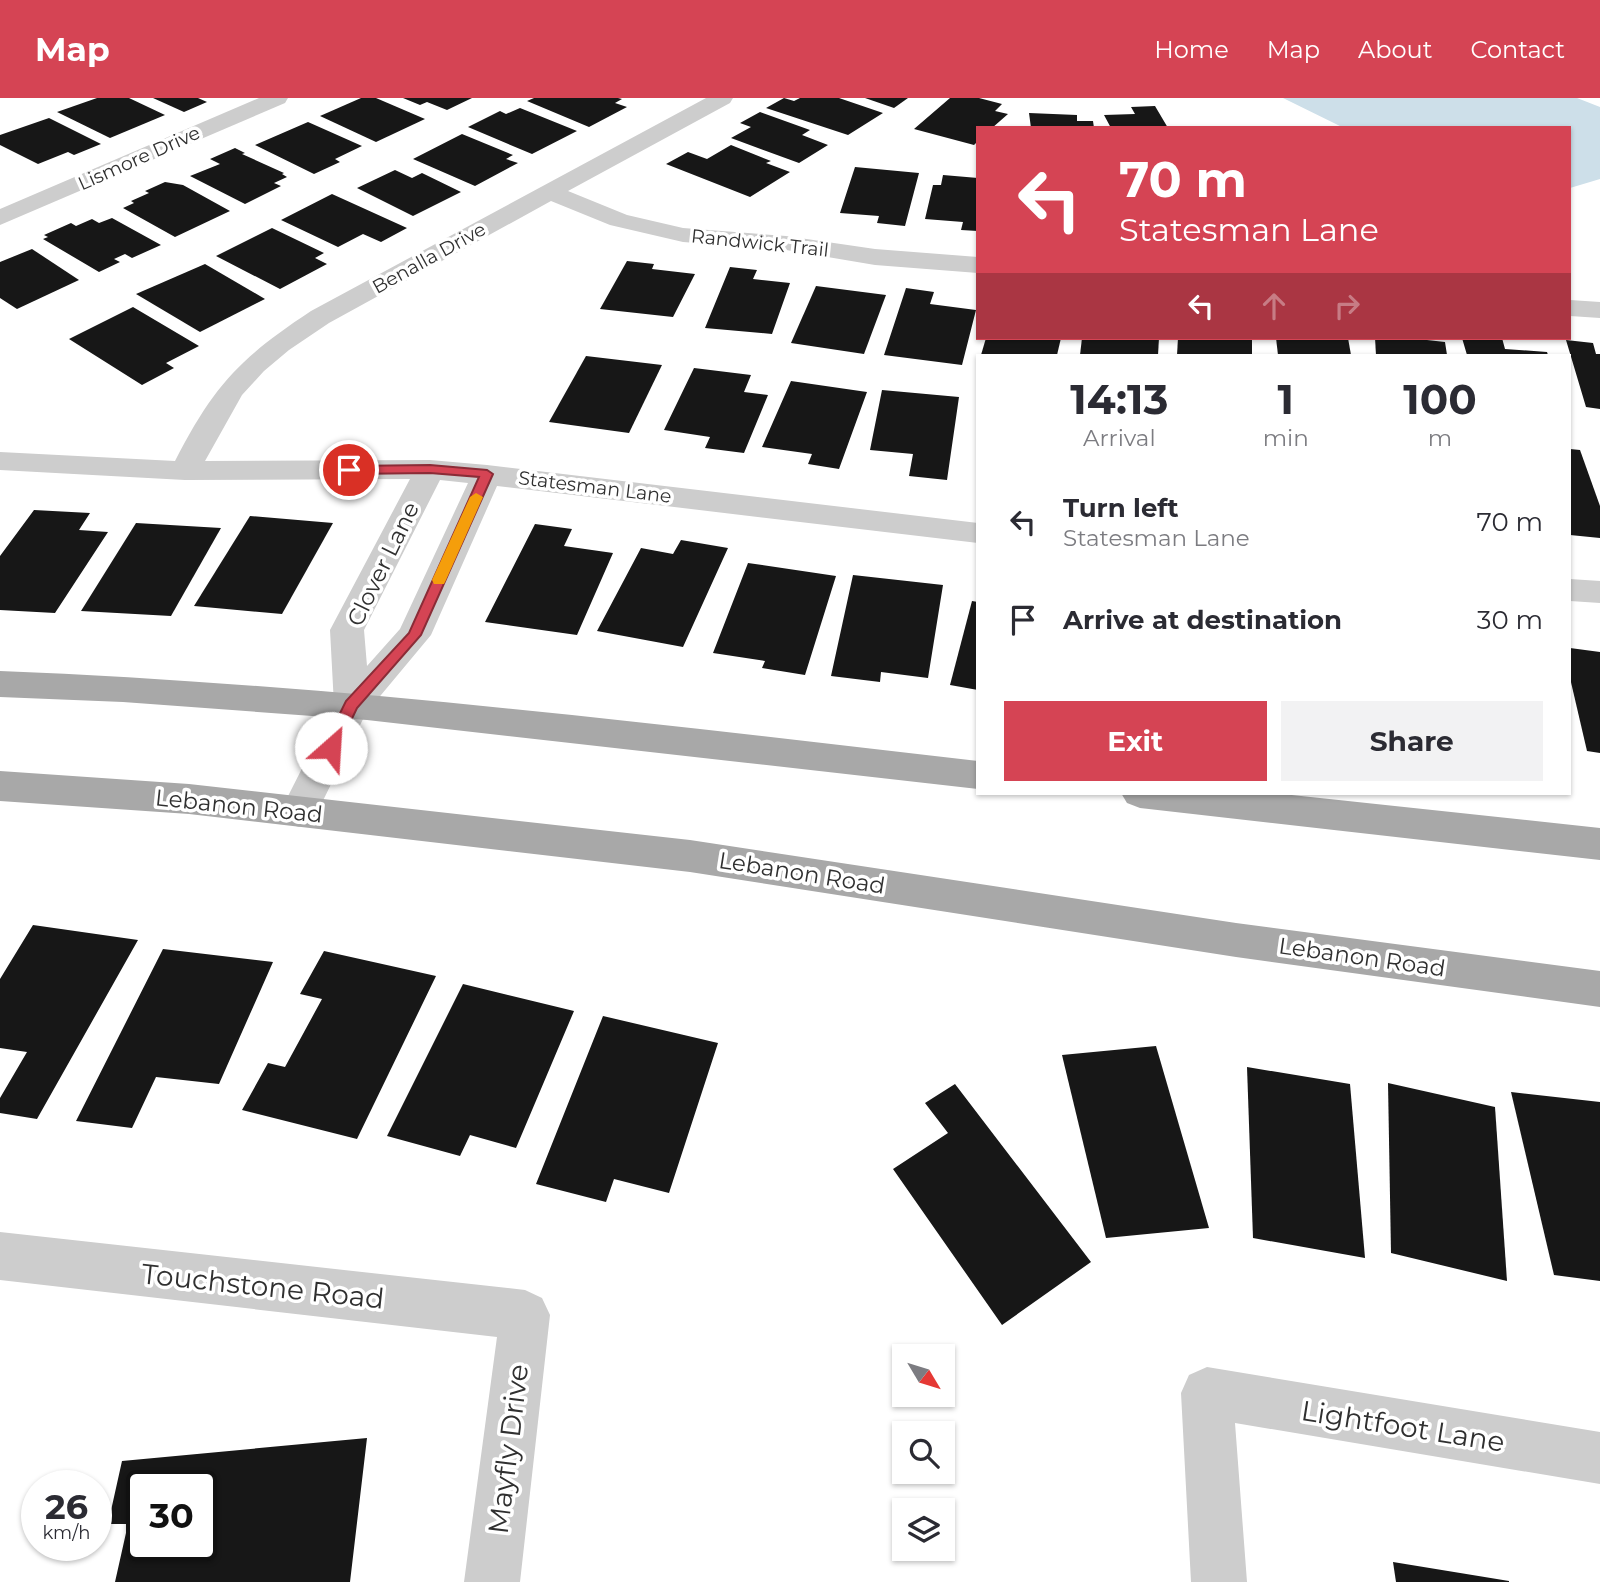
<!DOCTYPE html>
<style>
body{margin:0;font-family:Montserrat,sans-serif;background:#f2f2f3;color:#2b2b33;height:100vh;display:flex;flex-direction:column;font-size:26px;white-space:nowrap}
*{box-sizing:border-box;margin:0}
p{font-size:23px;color:#7c7c81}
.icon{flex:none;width:38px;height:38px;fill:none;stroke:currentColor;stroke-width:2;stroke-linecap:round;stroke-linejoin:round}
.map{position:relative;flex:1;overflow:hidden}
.side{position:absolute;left:976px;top:256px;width:595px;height:441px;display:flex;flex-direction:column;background:#fff;border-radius:0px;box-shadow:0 2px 5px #0004}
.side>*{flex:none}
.hud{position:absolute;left:976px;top:28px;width:595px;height:214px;border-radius:0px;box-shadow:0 2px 5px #0004;background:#d54454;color:#fff;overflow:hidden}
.needle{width:46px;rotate:128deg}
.buttons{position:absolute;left:892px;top:1246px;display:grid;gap:14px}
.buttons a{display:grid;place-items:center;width:63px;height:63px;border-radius:0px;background:#fff;box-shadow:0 2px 5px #0004;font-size:35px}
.speed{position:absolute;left:21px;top:1372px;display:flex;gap:14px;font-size:35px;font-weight:700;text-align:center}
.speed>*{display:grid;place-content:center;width:91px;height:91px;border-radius:50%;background:#fff;box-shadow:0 2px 5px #0004;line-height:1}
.speed small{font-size:18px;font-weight:400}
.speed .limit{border:4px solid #111;border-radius:10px;background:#fff;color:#111}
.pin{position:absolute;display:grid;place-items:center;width:60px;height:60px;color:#fff;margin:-30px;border:4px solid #fff;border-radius:50%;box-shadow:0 2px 7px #0007}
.me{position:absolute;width:77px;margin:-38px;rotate:26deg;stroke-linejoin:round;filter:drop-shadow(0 0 5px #0008)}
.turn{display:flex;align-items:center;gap:24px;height:147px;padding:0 28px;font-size:32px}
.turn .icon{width:91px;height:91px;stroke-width:2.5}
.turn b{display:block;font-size:49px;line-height:60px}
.lanes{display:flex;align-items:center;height:66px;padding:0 28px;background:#0003;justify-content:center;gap:35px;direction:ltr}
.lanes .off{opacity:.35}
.eta{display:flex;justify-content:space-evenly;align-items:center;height:119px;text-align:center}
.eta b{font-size:42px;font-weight:700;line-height:49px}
.action{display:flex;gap:14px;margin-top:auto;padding:14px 28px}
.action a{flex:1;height:80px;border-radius:0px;background:#d54454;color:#fff;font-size:28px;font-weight:700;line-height:80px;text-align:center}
.action a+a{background:#f2f2f3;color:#2b2b33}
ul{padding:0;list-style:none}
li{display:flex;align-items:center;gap:21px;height:98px;padding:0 28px}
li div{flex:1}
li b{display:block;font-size:26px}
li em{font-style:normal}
header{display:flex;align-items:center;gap:42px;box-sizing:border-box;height:98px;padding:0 35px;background:#d54454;color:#fff}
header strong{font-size:33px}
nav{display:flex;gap:38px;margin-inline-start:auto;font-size:24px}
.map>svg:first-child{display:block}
.water{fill:#cddfe9}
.building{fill:#171717;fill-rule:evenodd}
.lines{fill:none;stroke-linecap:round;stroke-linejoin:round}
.minor{fill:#cdcdcd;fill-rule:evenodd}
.major{fill:#a8a8a8;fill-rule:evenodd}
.route{fill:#d54454;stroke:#8a2c37;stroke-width:2}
.slow{fill:#f59e0b}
.labels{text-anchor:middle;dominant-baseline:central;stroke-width:7;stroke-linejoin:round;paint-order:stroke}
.far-street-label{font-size:19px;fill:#303030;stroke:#fff}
.street-label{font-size:23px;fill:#303030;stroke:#fff}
.near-street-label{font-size:28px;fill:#303030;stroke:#fff}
</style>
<header>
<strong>Map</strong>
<nav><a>Home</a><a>Map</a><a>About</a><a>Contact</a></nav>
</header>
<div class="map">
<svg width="1600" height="1484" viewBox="0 0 1600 1484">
<rect width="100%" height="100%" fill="#fff"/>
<polygon class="water" points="1283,0 1577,0 1600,9 1600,81 1570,90 1570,30 1344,30"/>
<g class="building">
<polygon points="97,0 129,0 165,17 110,40 57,14"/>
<polygon points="153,0 198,0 207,4 184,14"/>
<polygon points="361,0 376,0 425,21 376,44 320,18"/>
<polygon points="403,0 472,0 447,12 427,4 420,7"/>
<polygon points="534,0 618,0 622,1 615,5 627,9 589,29 527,3"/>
<polygon points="784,0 794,3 800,0 839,0 883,15 848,37 766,10"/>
<polygon points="865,0 908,0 894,10"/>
<polygon points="950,0 979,0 1002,6 995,13 1008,16 992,30 978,30 978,43 974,47 914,31"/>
<polygon points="1155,8 1168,30 1111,30 1104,17 1135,16 1131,9"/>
<polygon points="520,10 577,33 532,56 468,29 500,13 506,16"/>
<polygon points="760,14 810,32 802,37 828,47 799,65 731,40 751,29 740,25"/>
<polygon points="1029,15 1077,17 1077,23 1093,23 1094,30 1031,30"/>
<polygon points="49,20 101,46 74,57 68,54 38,66 0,47 0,37"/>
<polygon points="308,24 362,48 335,61 340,64 314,76 255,47"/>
<polygon points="462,36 513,57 506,61 518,65 475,88 413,61"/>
<polygon points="731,47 771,63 766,65 790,74 750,99 666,66 688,54 707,61"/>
<polygon points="235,50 245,55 242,56 284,75 282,76 287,79 274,85 281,88 245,106 190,78 220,66 210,61"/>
<polygon points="855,69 919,75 905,128 877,125 879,118 840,115"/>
<polygon points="395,72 412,80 422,75 461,94 413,118 357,90"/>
<polygon points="943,77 978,80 978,133 961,132 963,124 925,121 933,87 941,87"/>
<polygon points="165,84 183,87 230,113 175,139 123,110 134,105 131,103 149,95 145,93"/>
<polygon points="332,96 407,130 381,144 363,136 338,149 281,122"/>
<polygon points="112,120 161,147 132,160 125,156 114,161 120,164 99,174 43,141 48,139 44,137 71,125 76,128 92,121 99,125"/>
<polygon points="272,130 324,155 315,160 327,166 280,191 216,158"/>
<polygon points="32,151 79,182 17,211 0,200 0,164"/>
<polygon points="627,163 654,166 652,171 695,176 673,219 600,211"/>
<polygon points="205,166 265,201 200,234 136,196"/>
<polygon points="730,169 757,172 753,181 790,185 772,236 705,230"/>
<polygon points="816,188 886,197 864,256 791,245"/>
<polygon points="906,190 934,194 930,206 976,212 962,267 884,257"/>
<polygon points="133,209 199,248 166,265 174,270 142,287 69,241"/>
<polygon points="986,240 1061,240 1057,257 981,257"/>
<polygon points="1082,240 1159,240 1158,257 1080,257"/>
<polygon points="1178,240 1252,240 1252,257 1177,257"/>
<polygon points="1276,240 1348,240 1351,257 1278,257"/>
<polygon points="1375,240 1409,240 1445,244 1447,257 1376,257"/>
<polygon points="1462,240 1502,240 1505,251 1547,254 1548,257 1467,257"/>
<polygon points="1566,242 1593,245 1596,256 1600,256 1600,311 1586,309"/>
<polygon points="586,258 662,267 629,335 549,324"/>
<polygon points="694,270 751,277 744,294 768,297 744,355 705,350 710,339 664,332"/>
<polygon points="791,283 867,294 839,371 808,366 812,356 762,349"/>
<polygon points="882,292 959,299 947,382 909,378 913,356 870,352"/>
<polygon points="1570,351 1580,352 1600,408 1600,440 1570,437"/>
<polygon points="34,412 90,415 79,432 108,434 55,515 0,512 0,458"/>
<polygon points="250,418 333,425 282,516 194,508"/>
<polygon points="136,425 221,430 171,518 81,513"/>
<polygon points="535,426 572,431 564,448 613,455 577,537 485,524"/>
<polygon points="681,442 728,450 683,549 597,533 641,450 673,456"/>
<polygon points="748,465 836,478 805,577 762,570 765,563 713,555"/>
<polygon points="853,477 943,487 928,580 881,574 880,584 831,578"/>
<polygon points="972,503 978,504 978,592 950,587"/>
<polygon points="1570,550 1600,554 1600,655 1587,653 1570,580"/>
<polygon points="33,827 138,842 37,1021 0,1015 0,1000 27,954 0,950 0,881"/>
<polygon points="163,851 273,864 219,986 156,979 132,1030 76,1023"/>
<polygon points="324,853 436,878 357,1041 242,1012 268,965 285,969 322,901 300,896"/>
<polygon points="463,886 574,913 516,1050 470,1037 460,1058 387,1038"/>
<polygon points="603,918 718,945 669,1095 614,1081 606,1104 536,1086"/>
<polygon points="1156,948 1209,1130 1106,1140 1062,957"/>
<polygon points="1247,969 1350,986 1365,1160 1253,1140"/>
<polygon points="1388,985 1495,1009 1507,1183 1391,1155"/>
<polygon points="955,986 1091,1164 1002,1227 893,1071 948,1035 925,1005"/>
<polygon points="1511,994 1600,1004 1600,1183 1554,1177"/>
<path d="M 367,1340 L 350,1484 L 115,1484 L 128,1426 L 108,1426 L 122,1363 ZM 142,1388 L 201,1388 L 201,1447 L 142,1447 Z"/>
<polygon points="1393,1464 1509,1483 1509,1484 1396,1484"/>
</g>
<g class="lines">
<g class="minor">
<polygon points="259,0 288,0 285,5 0,127 0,111"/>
<path d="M 706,0 L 733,0 L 730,5 L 568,93 L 627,117 L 683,130 L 786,138 L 875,151 L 978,159 L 978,175 L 875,167 L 786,152 L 683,144 L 610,127 L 551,103 L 329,225 L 289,252 L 264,273 L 242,297 L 205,363 L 430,362 L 487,367 L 978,425 L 978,445 L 497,388 L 431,537 L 366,615 L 312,725 L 299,729 L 286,725 L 280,714 L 334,607 L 330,532 L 410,381 L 185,382 L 0,372 L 0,354 L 175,363 C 214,287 240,260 311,213 ZM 440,382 L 468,385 L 400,531 L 367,568 L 364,532 Z"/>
<polygon points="1570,202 1600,204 1600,220 1570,218"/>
<polygon points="1570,481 1600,483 1600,505 1570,503"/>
<polygon points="0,1134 525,1192 542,1200 550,1217 520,1484 464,1484 497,1239 0,1182"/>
<polygon points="1207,1269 1600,1334 1600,1386 1235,1325 1247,1484 1191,1484 1181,1295 1189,1277"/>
</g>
<g class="major">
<path d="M 0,573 C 328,586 652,625 978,663 L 978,691 L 367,622 L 123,604 L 0,599 Z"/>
<polygon points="0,673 189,686 690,742 1236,825 1600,873 1600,909 1236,859 690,774 189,716 0,703"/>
<polygon points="1121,695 1273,695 1600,730 1600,762 1140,710 1127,705"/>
</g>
</g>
<polygon class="route" points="430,367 487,372 493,376 421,537 357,610 336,654 325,654 323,650 346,603 409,535 479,379 430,375 349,376 343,372 349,368"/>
<polygon class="slow" points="476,395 483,399 446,482 444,486 434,486 432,482 470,399"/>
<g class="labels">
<g class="far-street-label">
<text transform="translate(139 60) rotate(-24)">Lismore Drive</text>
<text transform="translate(760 145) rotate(6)">Randwick Trail</text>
<text transform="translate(429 160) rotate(-29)">Benalla Drive</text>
<text transform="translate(595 389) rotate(7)">Statesman Lane</text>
</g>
<g class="street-label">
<text transform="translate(383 466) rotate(-64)">Clover Lane</text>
<text transform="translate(239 708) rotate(6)">Lebanon Road</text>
<text transform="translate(802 775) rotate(9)">Lebanon Road</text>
<text transform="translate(1362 859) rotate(8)">Lebanon Road</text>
</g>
<g class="near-street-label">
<text transform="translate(263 1188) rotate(6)">Touchstone Road</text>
<text transform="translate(1403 1328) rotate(9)">Lightfoot Lane</text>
<text transform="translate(508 1351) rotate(-83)">Mayfly Drive</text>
</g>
</g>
</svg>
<div class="buttons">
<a><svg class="needle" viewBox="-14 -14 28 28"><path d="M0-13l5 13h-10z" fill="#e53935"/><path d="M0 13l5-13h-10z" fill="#7c7c81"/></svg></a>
<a><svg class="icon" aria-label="search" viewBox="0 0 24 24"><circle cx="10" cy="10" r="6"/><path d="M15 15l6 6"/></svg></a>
<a><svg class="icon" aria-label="layers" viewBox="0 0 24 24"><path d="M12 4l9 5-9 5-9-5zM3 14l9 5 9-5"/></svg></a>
</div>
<div class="speed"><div>26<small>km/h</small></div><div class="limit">30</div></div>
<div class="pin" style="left:349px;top:372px;background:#d93025"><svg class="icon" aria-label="arrive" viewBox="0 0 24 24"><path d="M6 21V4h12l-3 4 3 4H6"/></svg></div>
<svg class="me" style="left:331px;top:650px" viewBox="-20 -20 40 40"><circle r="19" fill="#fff"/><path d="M0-13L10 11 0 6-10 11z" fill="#d54454"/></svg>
<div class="hud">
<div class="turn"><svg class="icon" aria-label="left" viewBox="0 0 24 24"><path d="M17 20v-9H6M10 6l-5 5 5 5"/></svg><div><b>70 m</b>Statesman Lane</div></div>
<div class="lanes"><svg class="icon" aria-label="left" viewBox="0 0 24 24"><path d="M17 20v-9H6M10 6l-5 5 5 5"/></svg><svg class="icon off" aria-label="ahead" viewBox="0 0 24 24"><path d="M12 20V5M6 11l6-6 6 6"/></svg><svg class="icon off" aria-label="right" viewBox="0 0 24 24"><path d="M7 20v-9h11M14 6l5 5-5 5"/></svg></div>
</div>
<section class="side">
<div class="eta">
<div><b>14:13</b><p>Arrival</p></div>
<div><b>1</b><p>min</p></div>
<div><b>100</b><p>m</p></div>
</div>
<ul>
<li><svg class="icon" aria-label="left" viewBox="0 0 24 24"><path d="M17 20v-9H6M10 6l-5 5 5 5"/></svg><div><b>Turn left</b><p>Statesman Lane</p></div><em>70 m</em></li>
<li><svg class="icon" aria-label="arrive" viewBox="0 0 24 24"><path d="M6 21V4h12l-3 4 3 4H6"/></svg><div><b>Arrive at destination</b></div><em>30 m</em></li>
</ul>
<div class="action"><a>Exit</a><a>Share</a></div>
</section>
</div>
